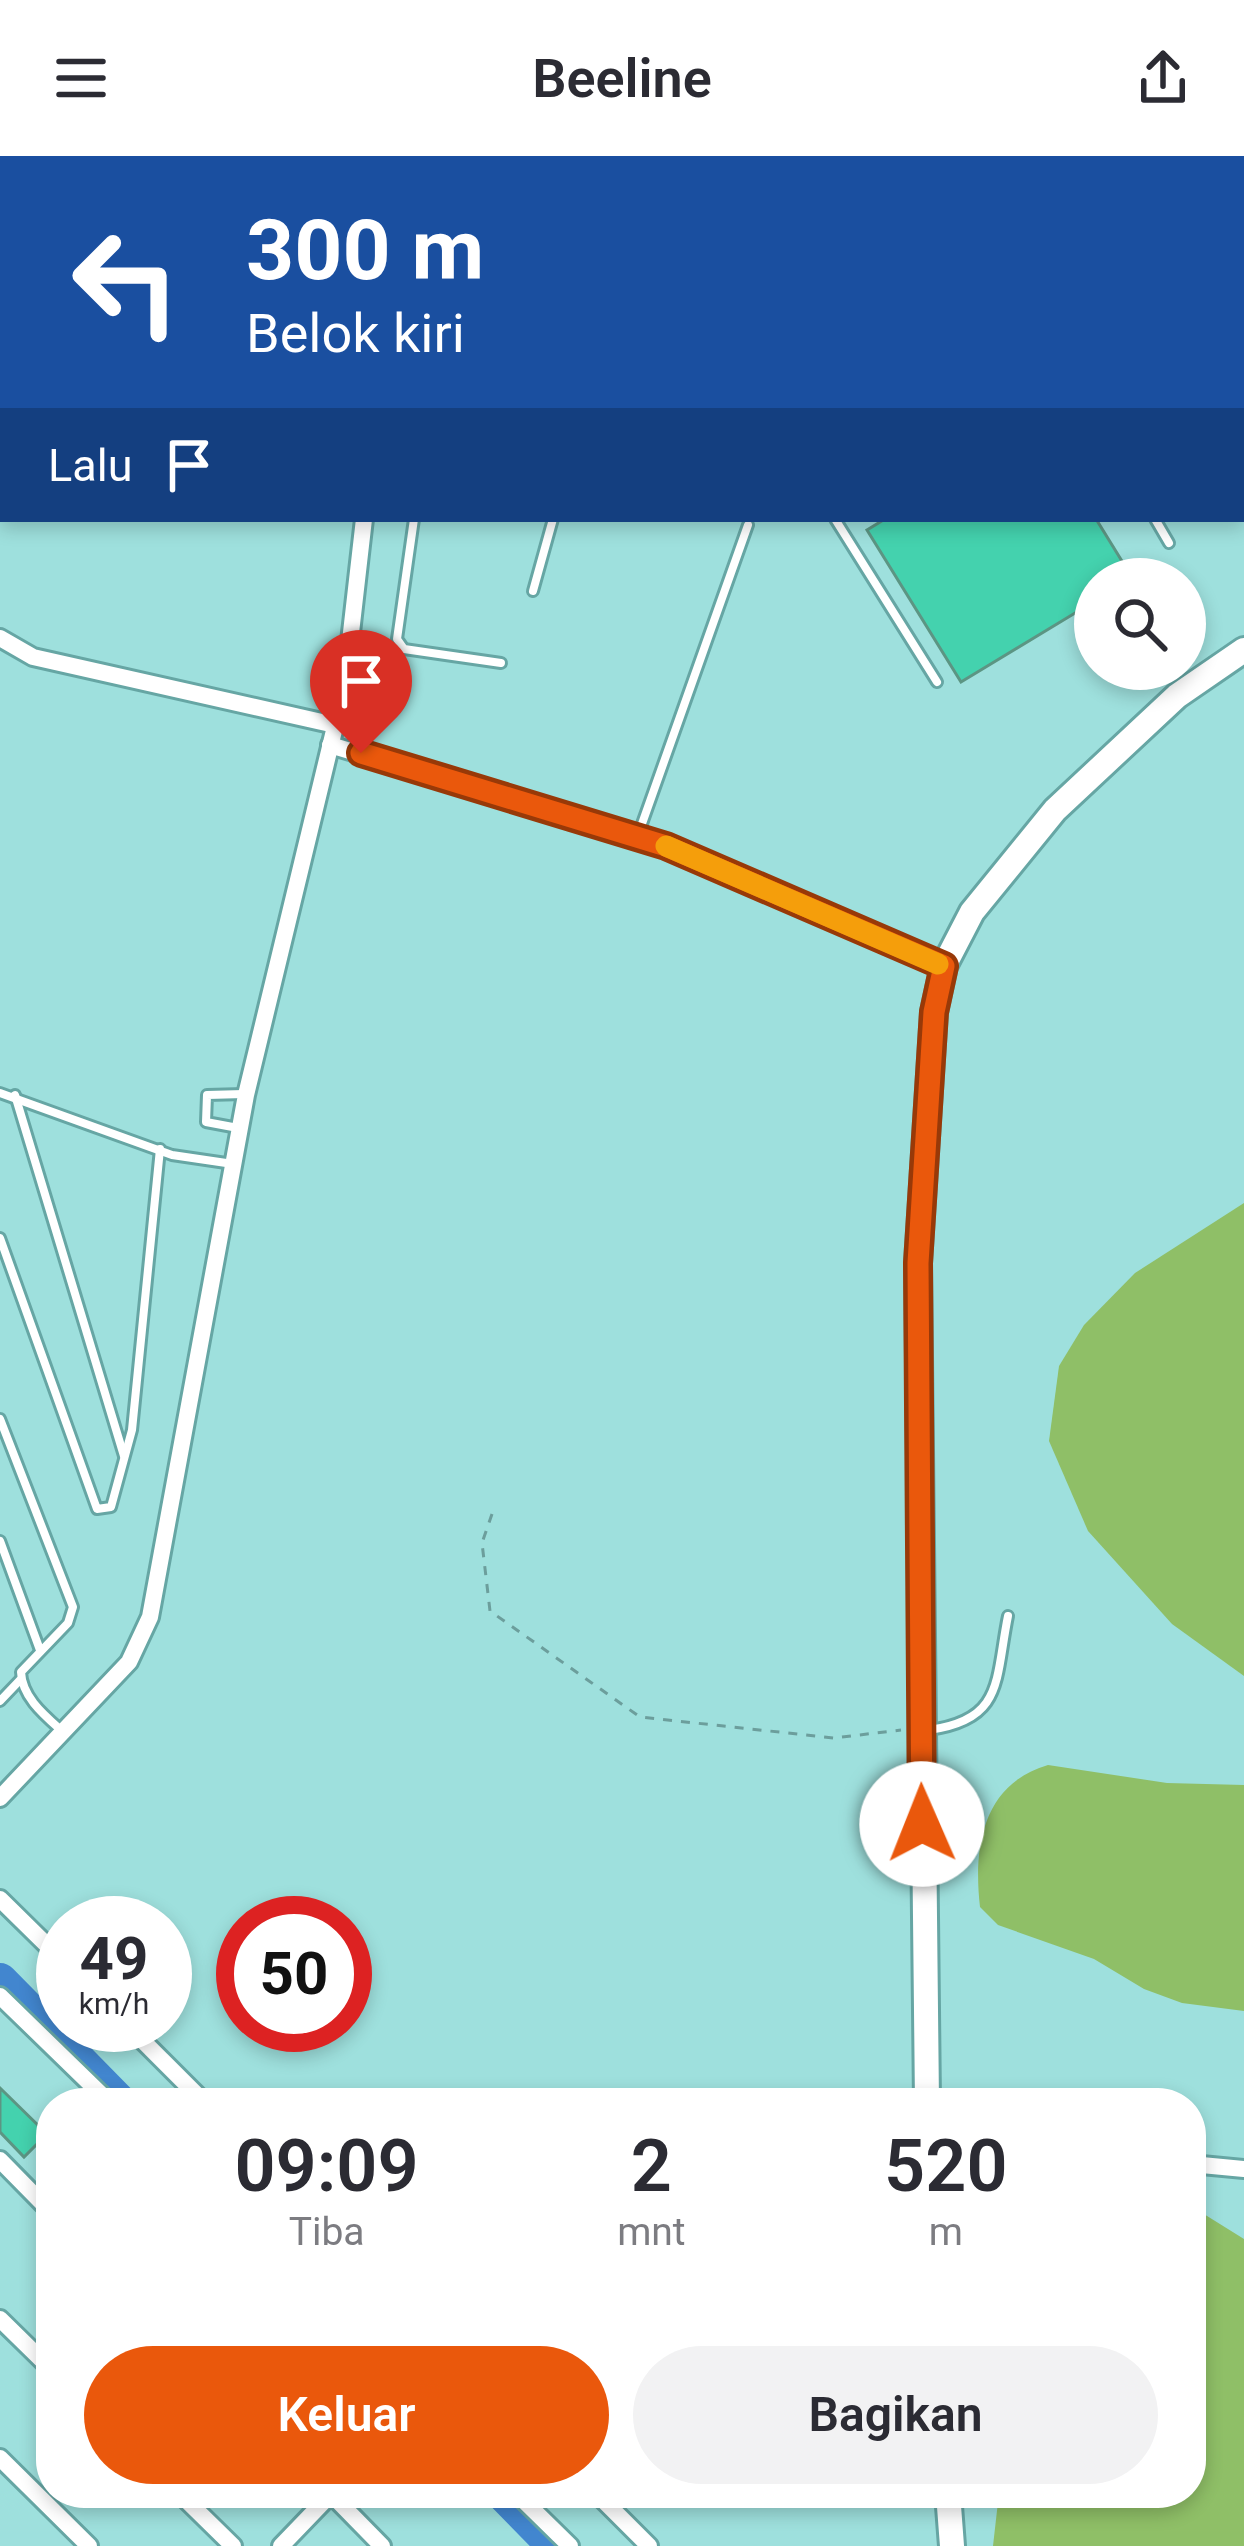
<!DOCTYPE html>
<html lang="id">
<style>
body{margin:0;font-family:Roboto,sans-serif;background:#f2f2f3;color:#2b2b33;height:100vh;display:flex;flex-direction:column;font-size:45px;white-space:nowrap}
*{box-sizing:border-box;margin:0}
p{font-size:39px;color:#7c7c81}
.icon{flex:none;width:66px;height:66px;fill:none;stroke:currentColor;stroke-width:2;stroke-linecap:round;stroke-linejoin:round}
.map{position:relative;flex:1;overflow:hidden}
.side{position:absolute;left:36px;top:1932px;width:1170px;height:420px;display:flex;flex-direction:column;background:#fff;border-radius:48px;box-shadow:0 6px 18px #0003}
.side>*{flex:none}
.hud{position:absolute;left:0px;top:0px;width:1245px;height:366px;box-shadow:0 6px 18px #0003;background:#1a4fa0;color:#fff;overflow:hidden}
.controls{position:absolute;left:1074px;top:402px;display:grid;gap:24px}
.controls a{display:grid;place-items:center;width:132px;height:132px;border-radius:50%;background:#fff;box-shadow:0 6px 18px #0003;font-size:60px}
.speed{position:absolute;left:36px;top:1740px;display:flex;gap:24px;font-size:60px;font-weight:700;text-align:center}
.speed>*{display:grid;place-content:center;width:156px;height:156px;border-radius:50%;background:#fff;box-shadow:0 6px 18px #0003;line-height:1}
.speed small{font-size:30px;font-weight:400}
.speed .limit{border:18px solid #d22;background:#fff;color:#111}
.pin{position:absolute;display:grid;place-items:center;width:102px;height:102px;color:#fff;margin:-123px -51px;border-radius:50% 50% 50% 0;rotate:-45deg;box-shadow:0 0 12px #0007}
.pin .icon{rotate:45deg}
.me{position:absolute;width:132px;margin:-66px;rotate:359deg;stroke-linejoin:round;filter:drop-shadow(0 0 9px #0008)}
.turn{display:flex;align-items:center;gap:42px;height:252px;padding:0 48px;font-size:54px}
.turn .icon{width:156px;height:156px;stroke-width:2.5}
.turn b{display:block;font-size:84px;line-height:102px}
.then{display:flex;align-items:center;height:114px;padding:0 48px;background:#0003;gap:24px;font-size:45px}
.eta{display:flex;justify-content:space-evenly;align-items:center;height:204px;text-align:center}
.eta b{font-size:72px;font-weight:600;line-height:84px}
.cta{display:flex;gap:24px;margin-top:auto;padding:24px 48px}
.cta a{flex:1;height:138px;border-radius:72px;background:#ea580c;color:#fff;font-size:48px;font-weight:600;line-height:138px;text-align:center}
.cta a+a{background:#f2f2f3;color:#2b2b33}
header{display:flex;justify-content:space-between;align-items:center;height:156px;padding:0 48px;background:#fff;font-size:54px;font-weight:600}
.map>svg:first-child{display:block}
.green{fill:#8fbf67}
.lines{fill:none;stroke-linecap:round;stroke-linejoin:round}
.river{stroke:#4286cf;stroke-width:36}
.building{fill:#44d2ae;stroke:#5c9583;stroke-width:3}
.service-casing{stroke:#66a6a4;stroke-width:14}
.minor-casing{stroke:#66a6a4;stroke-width:22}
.secondary-casing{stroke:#66a6a4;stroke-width:30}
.path{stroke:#6c9e9c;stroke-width:3;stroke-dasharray:9 9;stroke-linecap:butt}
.service{stroke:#fff;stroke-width:8}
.minor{stroke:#fff;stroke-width:16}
.secondary{stroke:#fff;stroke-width:24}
.route-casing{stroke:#983908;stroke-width:30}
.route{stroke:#ea580c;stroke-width:21}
.slow{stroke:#f59e0b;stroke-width:21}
</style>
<header><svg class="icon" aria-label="menu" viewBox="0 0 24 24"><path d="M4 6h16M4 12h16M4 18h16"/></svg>Beeline<svg class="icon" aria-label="share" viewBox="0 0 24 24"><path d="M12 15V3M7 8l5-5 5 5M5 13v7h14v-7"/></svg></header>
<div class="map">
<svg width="1244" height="2390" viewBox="0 0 1244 2390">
<rect width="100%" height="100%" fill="#9ee0dd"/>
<g class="green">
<polygon points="1244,1047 1244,1520 1172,1468 1088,1375 1049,1285 1059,1210 1084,1169 1135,1117"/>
<path d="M 1048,1609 L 1167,1627 L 1244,1629 L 1244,1855 L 1182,1847 L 1144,1833 L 1094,1803 L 998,1769 L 980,1751 C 973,1690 983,1628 1048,1609 Z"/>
<polygon points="1191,2050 1244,2083 1244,2390 993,2390 999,2337 1191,2337"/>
</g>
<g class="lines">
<g class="river">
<polyline points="0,1825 120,1947"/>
<polyline points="503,2337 555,2390"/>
</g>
</g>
<g class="building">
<polygon points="885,363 1096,363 1133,423 1095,423 1095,445 961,526 867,374"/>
<polygon points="0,1932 47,1978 24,2001 0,1976"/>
</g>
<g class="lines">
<defs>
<g id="service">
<polyline points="684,0 685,3"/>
<polyline points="917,0 919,3"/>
<polyline points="281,3 285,0"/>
<polyline points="790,3 794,0"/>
<polyline points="414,363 397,483 404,493 501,507"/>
<polyline points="835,363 937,526"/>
<polyline points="1155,363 1169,387"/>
<polyline points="533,435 553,363"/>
<polyline points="638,679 748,369"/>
<polyline points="0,937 172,999 233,1008"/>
<polyline points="15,939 124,1300"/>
<polyline points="238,972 206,966 207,939 244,938"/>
<polyline points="0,1082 97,1353 111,1351 132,1274 160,993"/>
<path d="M 0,1263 L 73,1451 L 68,1467 L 21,1516 C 22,1541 44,1559 62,1575"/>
<polyline points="0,1385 40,1494"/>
<polyline points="0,1545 20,1524"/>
<path d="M 929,1574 C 1004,1564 995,1524 1008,1460"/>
</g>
<g id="minor">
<polyline points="328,0 329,3"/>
<polyline points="0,63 3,68"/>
<polyline points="0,482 33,501 335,569"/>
<polyline points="330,589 666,690 944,810"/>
<polyline points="0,1642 129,1506 150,1461 246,939 345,529 364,363"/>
<polyline points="0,1743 63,1805"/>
<polyline points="0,1840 110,1947"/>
<polyline points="127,1869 205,1947"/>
<polyline points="0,2004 51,2056"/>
<polyline points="1191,2008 1244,2013"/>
<polyline points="0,2163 51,2213"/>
<polyline points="0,2302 89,2390"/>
<polyline points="179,2337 233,2390"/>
<polyline points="330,2337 382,2390"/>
<polyline points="516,2337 570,2390"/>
<polyline points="596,2337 649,2390"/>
<polyline points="281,2390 332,2337"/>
</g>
<g id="secondary">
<polyline points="927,1947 918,1107 934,856 944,810 972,756 1055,654 1177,540 1244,494"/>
<polyline points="948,2337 952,2390"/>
</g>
</defs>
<use href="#service" class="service-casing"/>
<use href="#minor" class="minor-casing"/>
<use href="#secondary" class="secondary-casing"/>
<polyline class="path" points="492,1358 482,1387 490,1455 640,1561 834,1582 901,1574"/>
<use href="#service" class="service"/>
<use href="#minor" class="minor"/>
<use href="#secondary" class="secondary"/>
</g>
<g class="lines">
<defs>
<polyline id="route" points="361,597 666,690 944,810 934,856 918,1107 922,1668"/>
</defs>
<use href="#route" class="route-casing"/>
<use href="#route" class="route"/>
<polyline class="slow" points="666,690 938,808"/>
</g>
</svg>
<div class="controls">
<a><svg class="icon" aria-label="search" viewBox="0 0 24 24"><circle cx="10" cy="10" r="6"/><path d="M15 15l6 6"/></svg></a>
</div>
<div class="speed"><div>49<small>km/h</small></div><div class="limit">50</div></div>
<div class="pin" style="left:361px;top:597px;background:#d93025"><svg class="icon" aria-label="arrive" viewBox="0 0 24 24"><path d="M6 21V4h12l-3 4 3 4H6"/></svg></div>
<svg class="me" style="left:922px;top:1668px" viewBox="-20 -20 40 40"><circle r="19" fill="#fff"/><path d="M0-13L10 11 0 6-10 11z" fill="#ea580c"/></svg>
<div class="hud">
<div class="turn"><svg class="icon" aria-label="left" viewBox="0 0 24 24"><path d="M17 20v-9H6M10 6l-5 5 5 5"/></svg><div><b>300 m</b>Belok kiri</div></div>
<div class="then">Lalu<svg class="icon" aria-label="arrive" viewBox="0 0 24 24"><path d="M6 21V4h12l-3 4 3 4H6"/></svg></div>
</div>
<section class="side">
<div class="eta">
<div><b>09:09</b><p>Tiba</p></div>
<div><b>2</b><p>mnt</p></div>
<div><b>520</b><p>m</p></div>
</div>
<div class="cta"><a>Keluar</a><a>Bagikan</a></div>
</section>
</div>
